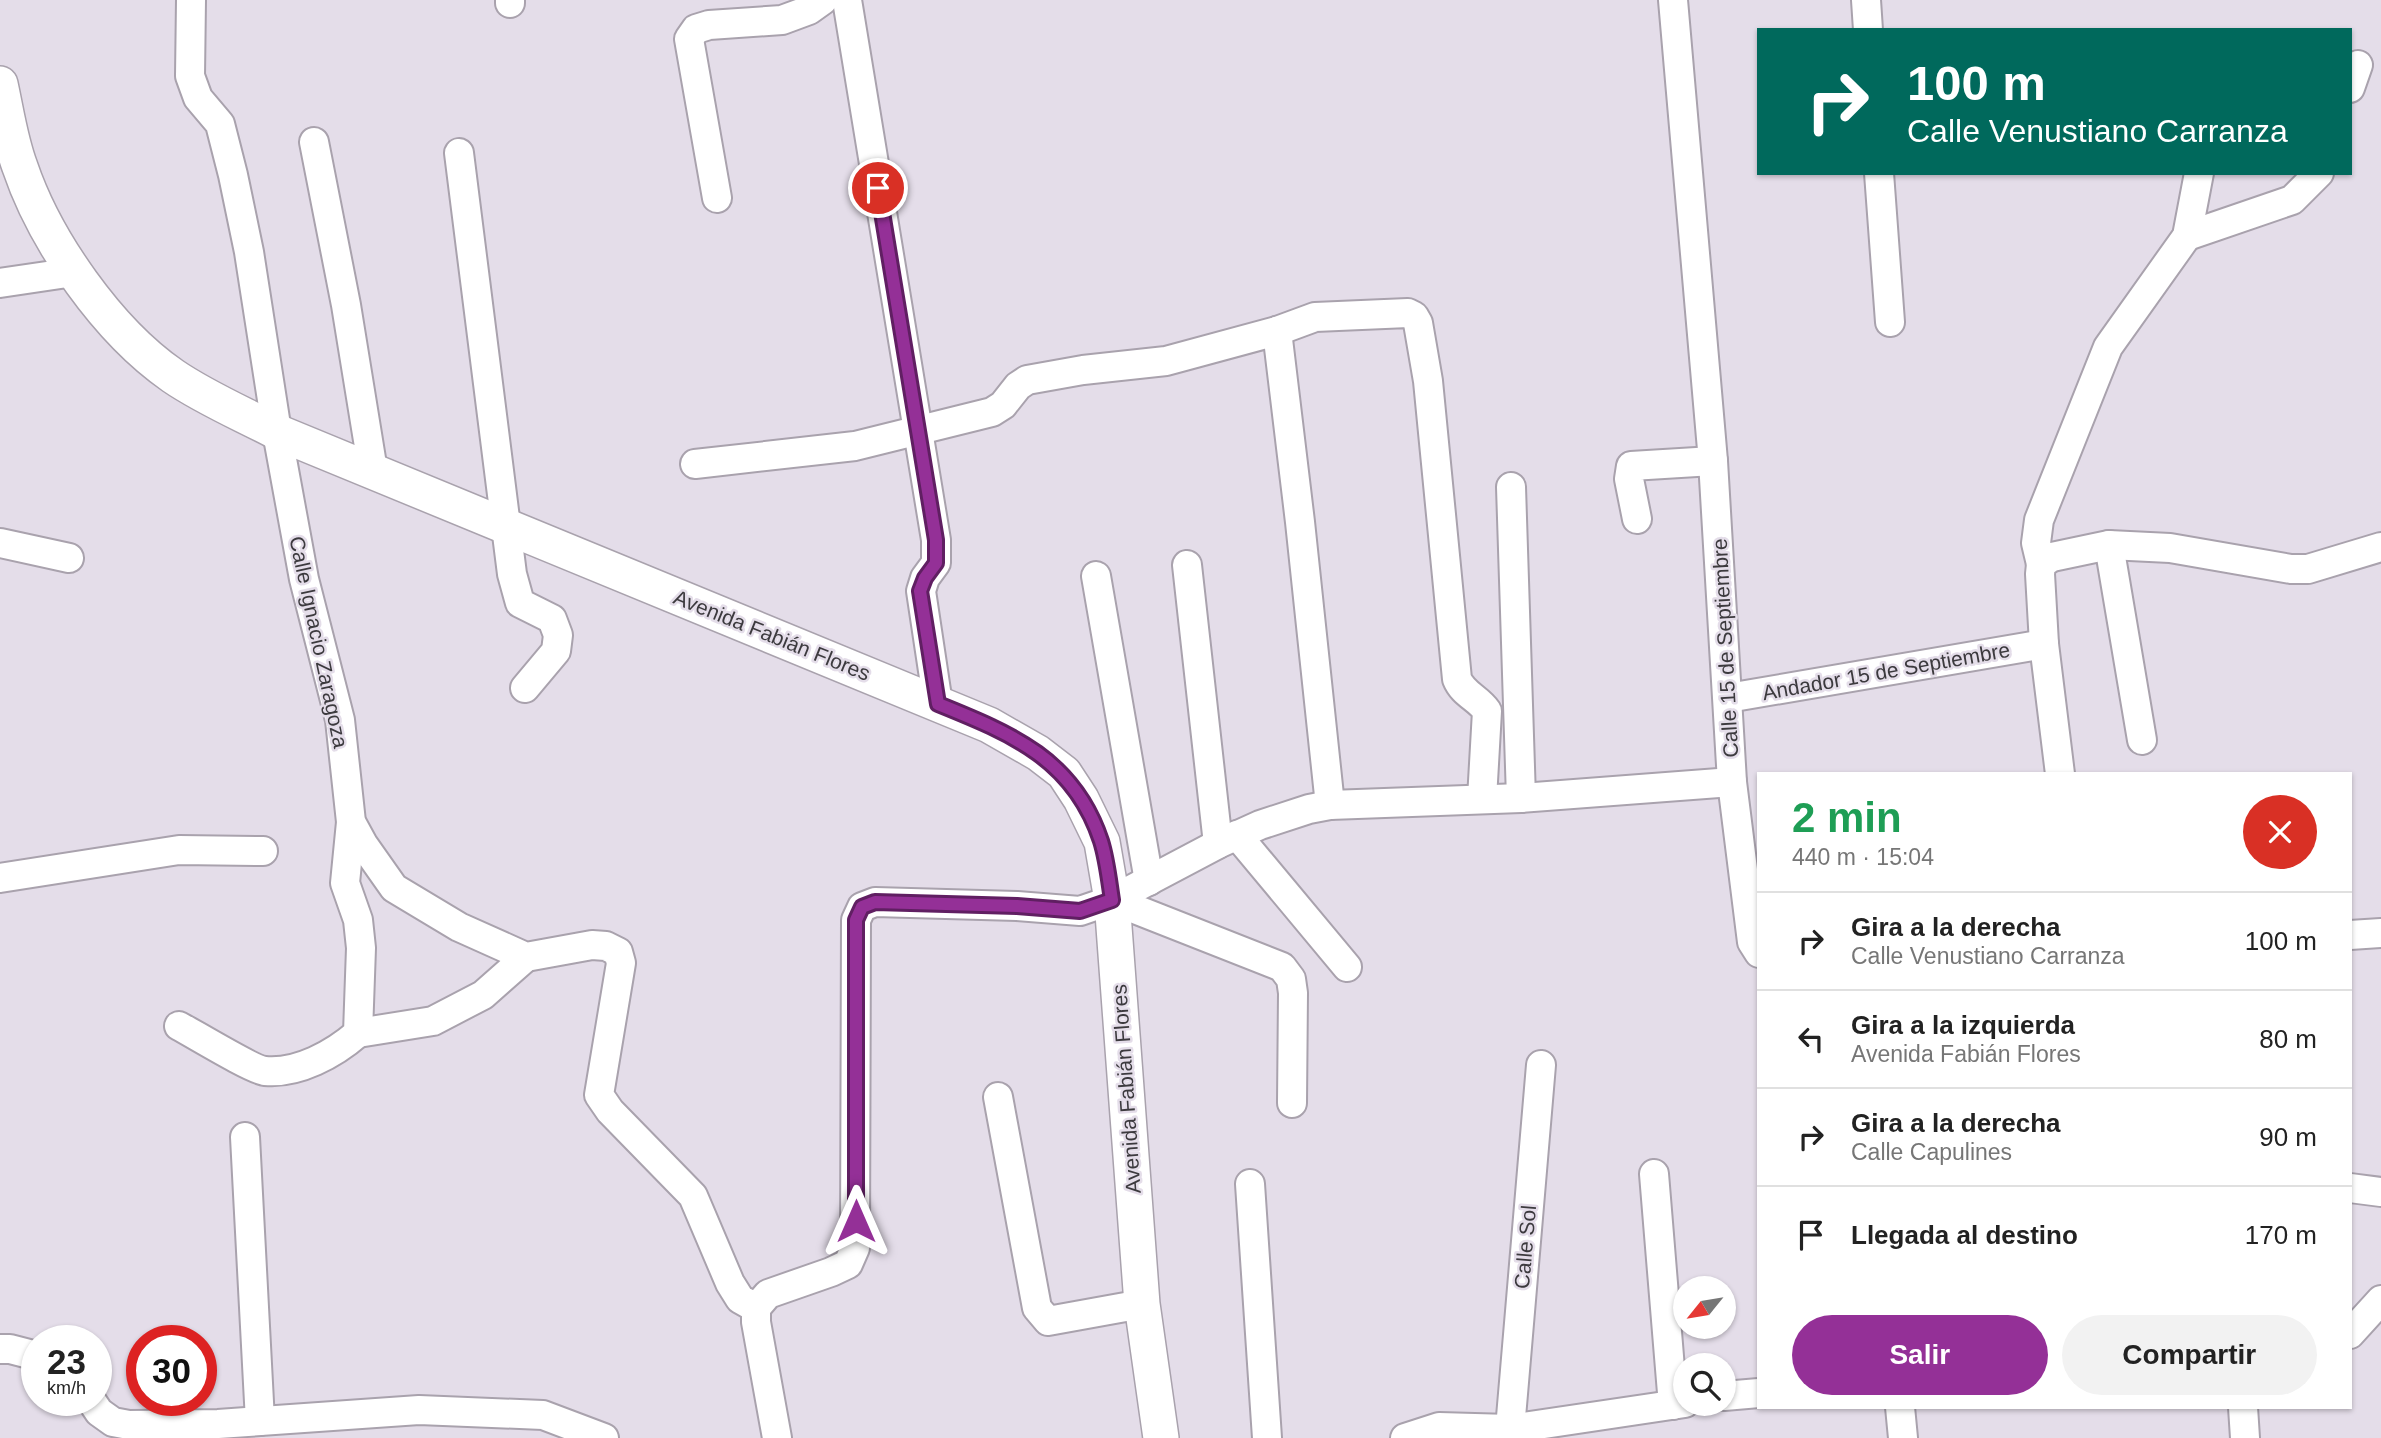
<!DOCTYPE html>
<html lang="es">
<meta charset="utf-8">
<style>
body{margin:0;font-family:Arial,sans-serif;background:#f2f2f2;color:#222;height:100vh;display:flex;flex-direction:column;font-size:26px;white-space:nowrap}
*{box-sizing:border-box;margin:0}
p{font-size:23px;color:#767676}
.icon{flex:none;width:38px;height:38px;fill:none;stroke:currentColor;stroke-width:2;stroke-linecap:round;stroke-linejoin:round}
.map{position:relative;flex:1;overflow:hidden}
.details{position:absolute;left:1757px;top:772px;width:595px;height:637px;display:flex;flex-direction:column;background:#fff;border-radius:0px;box-shadow:0 2px 5px #0004}
.details>*{flex:none}
.guide{position:absolute;left:1757px;top:28px;width:595px;height:147px;border-radius:0px;box-shadow:0 2px 5px #0004;background:#00695c;color:#fff;overflow:hidden}
.needle{width:46px;rotate:240deg}
.controls{position:absolute;left:1673px;top:1276px;display:grid;gap:14px}
.controls a{display:grid;place-items:center;width:63px;height:63px;border-radius:50%;background:#fff;box-shadow:0 2px 5px #0004;font-size:35px}
.speed{position:absolute;left:21px;top:1325px;display:flex;gap:14px;font-size:35px;font-weight:700;text-align:center}
.speed>*{display:grid;place-content:center;width:91px;height:91px;border-radius:50%;background:#fff;box-shadow:0 2px 5px #0004;line-height:1}
.speed small{font-size:18px;font-weight:400}
.speed .limit{border:10px solid #d22;background:#fff;color:#111}
.pin{position:absolute;display:grid;place-items:center;width:60px;height:60px;color:#fff;margin:-30px;border:4px solid #fff;border-radius:50%;box-shadow:0 2px 7px #0007}
.me{position:absolute;width:77px;margin:-38px;rotate:0deg;stroke-linejoin:round;filter:drop-shadow(0 0 5px #0008)}
.turn{display:flex;align-items:center;gap:24px;height:147px;padding:0 35px;font-size:32px}
.turn .icon{width:91px;height:91px;stroke-width:2.5}
.turn b{display:block;font-size:49px;line-height:60px}
.round{display:grid;place-items:center;flex:none;width:74px;height:74px;border-radius:37px;background:#f2f2f2}
.head{display:flex;align-items:center;justify-content:space-between;height:119px;padding:0 35px}
h1{font-size:42px;font-weight:700;line-height:52px;color:#1e9e55}
.cta{display:flex;gap:14px;margin-top:auto;padding:14px 35px}
.cta a{flex:1;height:80px;border-radius:42px;background:#943097;color:#fff;font-size:28px;font-weight:700;line-height:80px;text-align:center}
.cta a+a{background:#f2f2f2;color:#222}
ul{padding:0;list-style:none}
li{display:flex;align-items:center;gap:21px;height:98px;padding:0 35px;border-top:2px solid #e0e0e0}
li div{flex:1}
li b{display:block;font-size:26px}
li em{font-style:normal}
.map>svg:first-child{display:block}
.lines{fill:none;stroke-linecap:round;stroke-linejoin:round}
.minor-casing{stroke:#a9a2ad;stroke-width:32}
.major-casing{stroke:#a9a2ad;stroke-width:38}
.minor{stroke:#fff;stroke-width:28}
.major{stroke:#fff;stroke-width:35}
.route-casing{stroke:#601f62;stroke-width:18}
.route{stroke:#943097;stroke-width:12}
.labels{text-anchor:middle;dominant-baseline:central;stroke-width:5;stroke-linejoin:round;paint-order:stroke}
.street-label{font-size:21px;fill:#3c3a3e;stroke:#e4dde9}
</style>
<div class="map">
<svg width="2381" height="1438" viewBox="0 0 2381 1438">
<rect width="100%" height="100%" fill="#e4dde9"/>
<g class="lines">
<defs>
<g id="minor">
<polyline points="191,0 190,76 198,98 220,124 233,175 249,252 277,432 304,579 340,720 351,822 363,844 394,888 459,927 526,957 592,945 606,946 618,952 621,963 599,1095 610,1111 693,1196 730,1283 740,1299 756,1308"/>
<polyline points="510,0 510,3"/>
<polyline points="847,0 936,540 936,563 925,578 921,591 938,704"/>
<polyline points="1673,0 1713,461 1732,782 1752,942 1759,953"/>
<polyline points="1866,0 1868,30"/>
<polyline points="2350,88 2358,65"/>
<polyline points="314,142 346,305 373,471"/>
<polyline points="459,153 512,574 520,603 552,619 558,635 556,651 525,688"/>
<polyline points="1879,173 1890,322"/>
<polyline points="717,198 689,39 696,29 709,25 782,20 809,10 823,0"/>
<polyline points="2187,236 2292,200 2319,173"/>
<polyline points="0,283 74,272"/>
<polyline points="1277,331 1300,522 1330,805"/>
<path d="M 695,464 L 855,446 L 992,412 L 1003,405 L 1018,386 L 1027,380 L 1083,370 L 1166,361 L 1277,331 L 1315,317 L 1408,313 L 1414,316 L 1418,323 L 1428,381 L 1457,679 C 1463,694 1478,698 1487,711 L 1482,799"/>
<polyline points="1511,487 1521,798"/>
<polyline points="1637,519 1629,479 1631,466 1713,461"/>
<polyline points="0,543 69,558"/>
<polyline points="2109,545 2142,740"/>
<polyline points="2041,564 2036,543 2039,520 2108,347 2187,236 2199,173"/>
<polyline points="1187,565 1218,844"/>
<polyline points="1096,576 1149,881"/>
<polyline points="1728,698 2044,644"/>
<polyline points="2060,774 2044,644 2040,574 2041,564 2052,557 2109,545 2170,548 2291,569 2308,569 2381,547"/>
<polyline points="1237,835 1347,967"/>
<polyline points="0,878 179,850 263,851"/>
<polyline points="1112,900 1282,967 1291,979 1293,993 1292,1103"/>
<polyline points="2350,935 2381,933"/>
<path d="M 179,1026 C 194,1034 253,1070 265,1071 C 298,1074 334,1054 358,1033 L 361,948 L 358,920 L 345,883 L 351,822"/>
<polyline points="358,1033 433,1021 483,995 526,957"/>
<polyline points="998,1097 1037,1308 1048,1321 1142,1304"/>
<polyline points="245,1137 260,1421"/>
<polyline points="1654,1174 1673,1405"/>
<polyline points="1250,1184 1267,1438"/>
<polyline points="2350,1188 2381,1192"/>
<polyline points="756,1308 768,1294 831,1272 848,1264 855,1248 856,920 862,907 875,902 1017,906 1080,911 1112,900 1218,844 1260,825 1309,809 1330,805 1521,798 1732,782"/>
<polyline points="756,1308 756,1322 777,1438"/>
<polyline points="2350,1334 2381,1300"/>
<polyline points="0,1349 10,1349 37,1356"/>
<polyline points="1724,1396 1759,1393"/>
<polyline points="91,1400 99,1412 113,1422 129,1425 218,1424 419,1410 543,1415 604,1438"/>
<polyline points="1900,1407 1903,1438"/>
<polyline points="2243,1407 2245,1438"/>
<polyline points="1510,1429 1541,1065"/>
<polyline points="1405,1438 1439,1427 1510,1429 1685,1403"/>
</g>
<path id="major" d="M 0,84 C 6,111 10,141 20,167 C 45,241 108,331 173,376 C 205,398 243,414 277,432 L 989,725 L 1038,753 L 1064,773 L 1081,799 L 1102,842 L 1112,900 L 1142,1304 L 1161,1438"/>
</defs>
<use href="#minor" class="minor-casing"/>
<use href="#major" class="major-casing"/>
<use href="#minor" class="minor"/>
<use href="#major" class="major"/>
</g>
<g class="lines">
<defs>
<path id="route" d="M 856,1221 L 856,920 L 862,907 L 875,902 L 1017,906 L 1080,911 L 1112,900 C 1109,881 1107,860 1101,841 C 1074,759 1012,734 938,704 L 920,591 L 925,578 L 936,563 L 936,540 L 878,188"/>
</defs>
<use href="#route" class="route-casing"/>
<use href="#route" class="route"/>
</g>
<g class="labels">
<g class="street-label">
<text transform="translate(772 635) rotate(22)">Avenida Fabián Flores</text>
<text transform="translate(319 642) rotate(78)">Calle Ignacio Zaragoza</text>
<text transform="translate(1725 648) rotate(-93)">Calle 15 de Septiembre</text>
<text transform="translate(1886 671) rotate(-10)">Andador 15 de Septiembre</text>
<text transform="translate(1126 1089) rotate(-94)">Avenida Fabián Flores</text>
<text transform="translate(1525 1247) rotate(-85)">Calle Sol</text>
</g>
</g>
</svg>
<div class="controls">
<a><svg class="needle" viewBox="-14 -14 28 28"><path d="M0-13l5 13h-10z" fill="#e53935"/><path d="M0 13l5-13h-10z" fill="#767676"/></svg></a>
<a><svg class="icon" aria-label="search" viewBox="0 0 24 24"><circle cx="10" cy="10" r="6"/><path d="M15 15l6 6"/></svg></a>
</div>
<div class="speed"><div>23<small>km/h</small></div><div class="limit">30</div></div>
<div class="pin" style="left:878px;top:188px;background:#d93025"><svg class="icon" aria-label="arrive" viewBox="0 0 24 24"><path d="M6 21V4h12l-3 4 3 4H6"/></svg></div>
<svg class="me" style="left:856px;top:1221px" viewBox="-20 -20 40 40"><path d="M0-17L14 15 0 8-14 15z" fill="#943097" stroke="#fff" stroke-width="4"/></svg>
<div class="guide">
<div class="turn"><svg class="icon" aria-label="right" viewBox="0 0 24 24"><path d="M7 20v-9h11M14 6l5 5-5 5"/></svg><div><b>100 m</b>Calle Venustiano Carranza</div></div>
</div>
<section class="details">
<div class="head"><div><h1>2 min</h1><p>440 m · 15:04</p></div><a class="round" style="background:#d93025;color:#fff"><svg class="icon" aria-label="close" viewBox="0 0 24 24"><path d="M6 6l12 12M18 6L6 18"/></svg></a></div>
<ul>
<li><svg class="icon" aria-label="right" viewBox="0 0 24 24"><path d="M7 20v-9h11M14 6l5 5-5 5"/></svg><div><b>Gira a la derecha</b><p>Calle Venustiano Carranza</p></div><em>100 m</em></li>
<li><svg class="icon" aria-label="left" viewBox="0 0 24 24"><path d="M17 20v-9H6M10 6l-5 5 5 5"/></svg><div><b>Gira a la izquierda</b><p>Avenida Fabián Flores</p></div><em>80 m</em></li>
<li><svg class="icon" aria-label="right" viewBox="0 0 24 24"><path d="M7 20v-9h11M14 6l5 5-5 5"/></svg><div><b>Gira a la derecha</b><p>Calle Capulines</p></div><em>90 m</em></li>
<li><svg class="icon" aria-label="arrive" viewBox="0 0 24 24"><path d="M6 21V4h12l-3 4 3 4H6"/></svg><div><b>Llegada al destino</b></div><em>170 m</em></li>
</ul>
<div class="cta"><a>Salir</a><a>Compartir</a></div>
</section>
</div>
